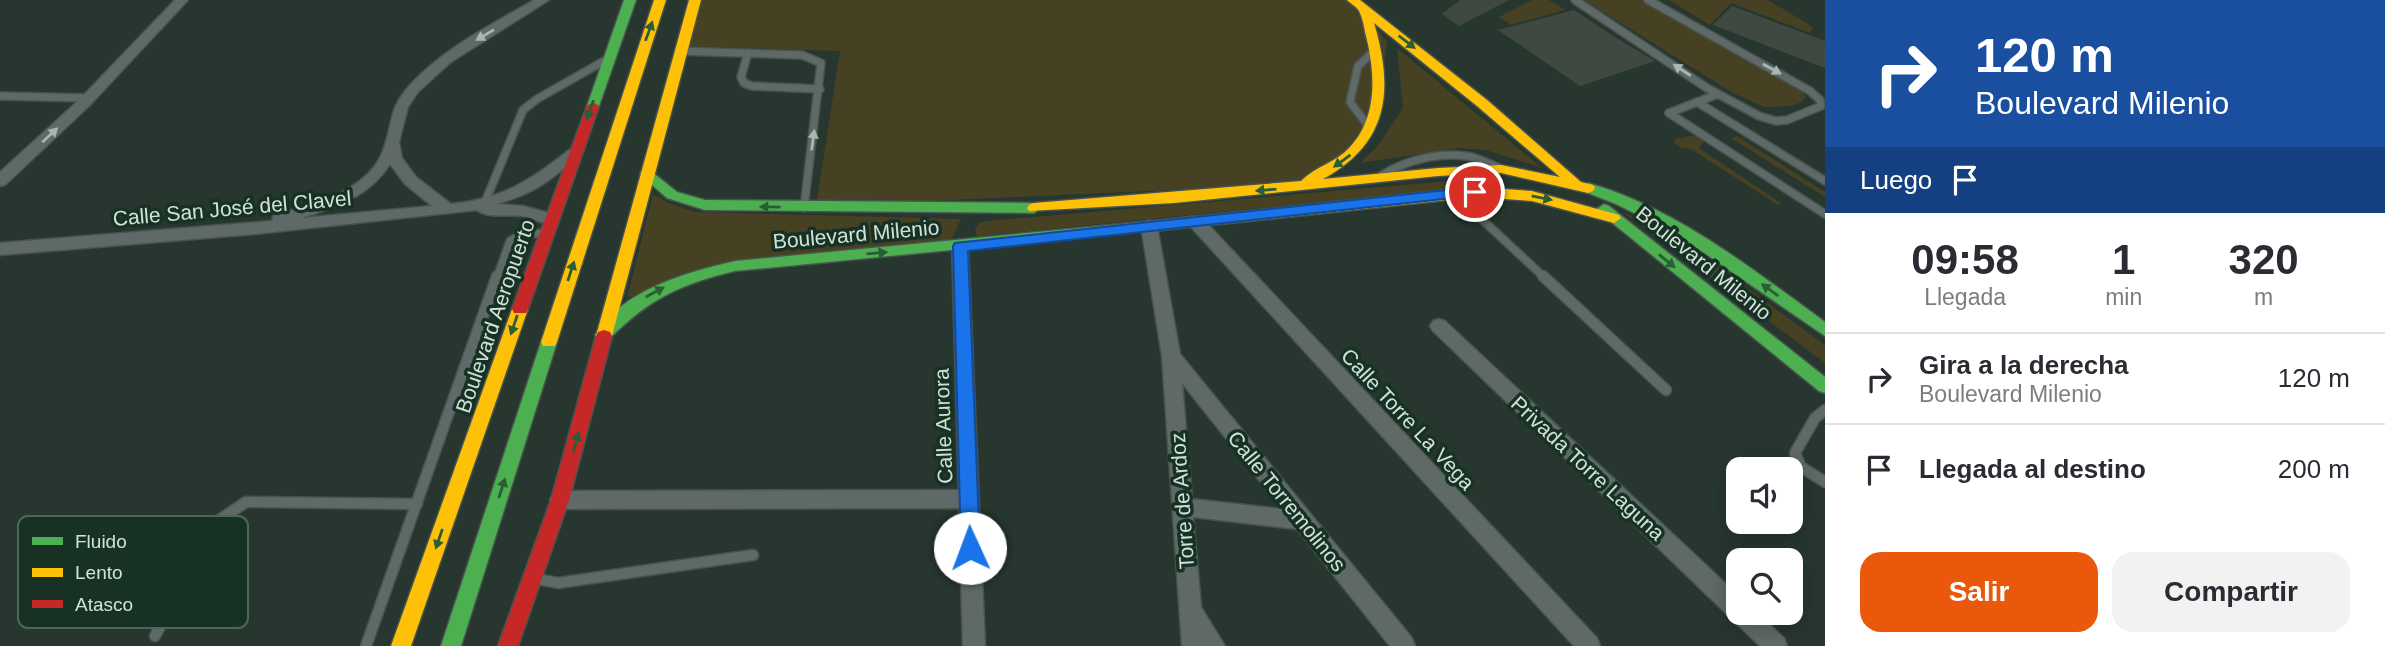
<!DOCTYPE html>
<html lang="es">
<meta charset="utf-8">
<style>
body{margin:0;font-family:Helvetica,sans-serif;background:#f2f2f3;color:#2b2b33;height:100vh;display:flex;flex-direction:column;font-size:26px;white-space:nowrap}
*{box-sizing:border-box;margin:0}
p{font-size:23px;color:#7c7c81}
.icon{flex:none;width:38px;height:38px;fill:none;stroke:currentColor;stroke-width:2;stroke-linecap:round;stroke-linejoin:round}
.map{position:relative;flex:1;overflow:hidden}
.sheet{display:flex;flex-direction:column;background:#fff;width:560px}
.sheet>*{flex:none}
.guide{background:#1a4fa0;color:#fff;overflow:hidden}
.fabs{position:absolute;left:1726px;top:457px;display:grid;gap:14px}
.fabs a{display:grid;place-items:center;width:77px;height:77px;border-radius:14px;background:#fff;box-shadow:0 4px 18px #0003;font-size:35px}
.pin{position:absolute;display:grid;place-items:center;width:60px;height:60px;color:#fff;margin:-30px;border:4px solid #fff;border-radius:50%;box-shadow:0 2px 7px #0007}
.me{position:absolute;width:77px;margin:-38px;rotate:358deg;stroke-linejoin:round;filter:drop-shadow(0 0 5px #0008)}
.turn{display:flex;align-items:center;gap:24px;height:147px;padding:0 35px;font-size:32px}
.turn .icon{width:91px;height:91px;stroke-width:2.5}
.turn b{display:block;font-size:49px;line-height:60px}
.then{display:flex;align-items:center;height:66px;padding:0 35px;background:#0003;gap:14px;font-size:26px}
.eta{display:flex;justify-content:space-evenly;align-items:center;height:119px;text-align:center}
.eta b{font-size:42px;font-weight:700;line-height:49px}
.cta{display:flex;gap:14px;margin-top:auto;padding:14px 35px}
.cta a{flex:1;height:80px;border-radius:21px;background:#ea580c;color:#fff;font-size:28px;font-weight:700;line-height:80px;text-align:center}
.cta a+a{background:#f2f2f3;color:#2b2b33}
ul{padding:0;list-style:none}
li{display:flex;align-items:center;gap:21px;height:91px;padding:0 35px;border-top:2px solid #e1e1e2}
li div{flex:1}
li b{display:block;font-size:26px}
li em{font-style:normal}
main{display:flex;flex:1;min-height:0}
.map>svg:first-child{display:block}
.green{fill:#474123}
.building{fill:#404941}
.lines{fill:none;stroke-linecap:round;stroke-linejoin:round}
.lane-far1-casing{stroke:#47534d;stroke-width:10}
.lane-casing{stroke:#47534d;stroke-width:13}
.street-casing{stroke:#47534d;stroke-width:3}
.fast-casing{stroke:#47534d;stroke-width:3}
.slow-casing{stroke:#47534d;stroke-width:3}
.jam-casing{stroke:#47534d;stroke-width:3}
.lane-far1{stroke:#5e6968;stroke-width:7}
.lane{stroke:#5e6968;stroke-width:10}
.street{fill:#5e6968;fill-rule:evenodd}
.fast{fill:#4caf50;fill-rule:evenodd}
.slow{fill:#ffc107;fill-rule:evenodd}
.jam{fill:#c62828;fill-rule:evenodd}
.oneway{fill:#2a5e34}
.oneway2{fill:#a9b7b1}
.route{fill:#1a73e8;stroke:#114b97;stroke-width:2}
.labels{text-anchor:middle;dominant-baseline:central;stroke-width:7;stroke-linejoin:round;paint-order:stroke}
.street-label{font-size:21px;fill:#d1e1d8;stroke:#173225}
.key{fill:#173225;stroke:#4f675b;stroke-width:2}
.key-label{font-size:19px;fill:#d1e1d8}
</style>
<main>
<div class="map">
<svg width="1825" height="646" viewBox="0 0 1825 646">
<rect width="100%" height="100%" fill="#27362f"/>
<g class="green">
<polygon points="698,0 1353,0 1364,9 1387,42 1377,116 1355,153 1307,184 816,206 840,51 685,46"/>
<polygon points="1532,0 1549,0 1565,10 1511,25 1499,17"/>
<polygon points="1584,0 1645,0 1796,87 1806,96 1802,102 1791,106 1764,107 1733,93"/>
<polygon points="1669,0 1768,0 1813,27 1810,33 1731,3 1710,25"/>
<polygon points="1397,48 1542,168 1486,150 1459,148 1360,163 1378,146 1403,108"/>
<polygon points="1696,135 1704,141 1699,148 1781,203 1778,205 1691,149 1681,148 1674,143 1675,139"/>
<polygon points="1737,136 1825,192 1825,197 1731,138"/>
<polygon points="1474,179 1498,181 1482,186 977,236 975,229 979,223 986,221"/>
<polygon points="653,194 668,203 695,212 961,219 951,240 718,265 627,298"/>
<polygon points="1623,212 1679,238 1825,345 1825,363"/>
</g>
<g class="building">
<polygon points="1460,0 1509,0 1459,26 1442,14"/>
<polygon points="1732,6 1825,41 1825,68 1713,25"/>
<polygon points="1574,10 1613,36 1655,61 1580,86 1498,30"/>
</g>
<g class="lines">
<defs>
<g id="lane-far1">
<polyline points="1575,0 1707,88 1759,116 1776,121 1787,120 1821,106 1820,100 1810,91 1648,0"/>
<polyline points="681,51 802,55 821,63 804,208"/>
<polyline points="748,53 741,77 744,83 752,86 820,89"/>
<polyline points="0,96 89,98"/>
<polyline points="1697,102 1825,181"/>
<polyline points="1669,113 1825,214"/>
<polyline points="1669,113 1718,94"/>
<polyline points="1369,127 1350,102 1358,66 1374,51"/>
<path d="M 1381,176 C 1403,161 1438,152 1466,156 C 1476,157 1487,163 1497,167"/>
<polyline points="1460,193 1475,213 1545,278"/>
<polyline points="483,207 523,110 537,99 604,61"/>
<polyline points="497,278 510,241 522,234 544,233"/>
</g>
<g id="lane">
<polyline points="1543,276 1666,390"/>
<polyline points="1825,410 1815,418 1795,453 1801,467 1825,482"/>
<polyline points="538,579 558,583 753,555"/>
<polyline points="155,636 215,523 246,502 417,504"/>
<polyline points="366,646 497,276"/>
</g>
<g id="street">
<polygon points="175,0 188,0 89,106 5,185 0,186 0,172 79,100"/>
<path d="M 534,0 L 549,0 L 451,62 L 418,92 L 408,107 L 399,142 L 402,158 L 416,177 L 451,204 C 502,199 530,181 569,150 L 579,150 L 581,153 L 579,156 C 548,182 537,192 497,204 L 523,206 L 556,215 L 558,219 L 556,223 C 544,226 533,218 522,216 C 508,214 489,219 477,210 L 255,234 L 0,255 L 0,243 L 272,221 L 273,216 C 312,203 369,193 384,148 C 393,122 389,108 410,85 C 444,48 491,25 534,0 ZM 390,164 L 405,184 L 432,206 L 301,218 C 337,207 369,197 390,164 Z"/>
<polygon points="1195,216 1201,217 1597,638 1600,646 1574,646 1189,225 1187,221 1189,217"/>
<path d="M 1149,220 L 1157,226 L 1180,354 L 1412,638 L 1415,646 L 1390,646 L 1297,529 L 1193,517 L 1201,607 L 1225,646 L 1182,646 L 1162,356 L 1141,226 ZM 1182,383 L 1282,509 L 1192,499 Z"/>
<polygon points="960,240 968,246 985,646 963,646 959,508 560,509 553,506 550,500 553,494 560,491 959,490 952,246"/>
<polygon points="1439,319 1445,321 1738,595 1738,612 1756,612 1784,638 1787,646 1760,646 1433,331 1430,326 1433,321"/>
</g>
<g id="fast">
<polygon points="624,0 636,0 599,106 593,110 588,109 587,106"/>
<polygon points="647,168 677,192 705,200 1034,203 1041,208 1034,213 705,210 667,198 642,176 640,173"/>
<path d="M 1588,183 C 1676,208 1752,269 1825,322 L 1825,336 L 1678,235 L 1616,204 L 1583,191 L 1581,188 Z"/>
<polygon points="1604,204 1609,206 1825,377 1825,393 1819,391 1599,212 1597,209"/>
<path d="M 1153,221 L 1158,222 L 1160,226 L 1158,230 L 735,271 C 680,284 649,299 609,339 L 597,339 L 595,335 C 622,290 687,272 735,261 Z"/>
<polygon points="549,336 555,338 557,342 461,646 441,646 541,342 543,338"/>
</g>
<g id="slow">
<polygon points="654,0 666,0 557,342 555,346 543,346 541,342"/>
<polygon points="689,0 701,0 612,336 610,340 598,340 596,336"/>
<path d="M 1347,0 L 1360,0 L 1487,100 L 1581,182 L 1593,185 L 1595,188 L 1593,191 L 1588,193 L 1501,173 L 1438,176 L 1174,203 L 1029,211 L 1027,208 L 1029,205 L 1034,203 L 1301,181 C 1314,167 1337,162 1350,147 C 1379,116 1375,70 1365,32 C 1364,26 1362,17 1359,11 C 1357,7 1351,4 1347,0 ZM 1374,23 L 1477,106 L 1560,177 L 1501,165 L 1438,168 L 1323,179 C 1389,143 1394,90 1374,23 Z"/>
<polygon points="1475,187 1532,191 1619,215 1621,218 1614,223 1532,201 1475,197 1153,231 1146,226 1153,221"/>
<polygon points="520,303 528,309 411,646 391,646 512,309"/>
</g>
<g id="jam">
<polygon points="593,102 599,106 528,309 526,313 514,313 512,309 587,106"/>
<polygon points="604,330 610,332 612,336 569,500 518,646 498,646 551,500 596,336 598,332"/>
</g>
</defs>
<use href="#lane-far1" class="lane-far1-casing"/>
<use href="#lane" class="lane-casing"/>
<use href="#street" class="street-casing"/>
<use href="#fast" class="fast-casing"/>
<use href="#slow" class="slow-casing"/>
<use href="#jam" class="jam-casing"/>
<use href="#lane-far1" class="lane-far1"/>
<use href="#lane" class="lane"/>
<use href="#street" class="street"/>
<use href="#fast" class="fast"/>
<use href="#slow" class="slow"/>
<use href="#jam" class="jam"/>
</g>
<defs><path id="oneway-solid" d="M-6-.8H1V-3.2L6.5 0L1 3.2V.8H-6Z" transform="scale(1.75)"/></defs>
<g class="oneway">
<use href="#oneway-solid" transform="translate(649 31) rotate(-70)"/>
<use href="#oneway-solid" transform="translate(1407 42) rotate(38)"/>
<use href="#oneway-solid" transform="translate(590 110) rotate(110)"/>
<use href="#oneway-solid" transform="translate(1342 161) rotate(144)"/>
<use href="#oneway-solid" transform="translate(1266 190) rotate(175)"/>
<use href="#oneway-solid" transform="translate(1542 198) rotate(11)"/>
<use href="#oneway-solid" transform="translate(770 207) rotate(-179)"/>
<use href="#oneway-solid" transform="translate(877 253) rotate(-5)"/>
<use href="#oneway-solid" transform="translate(1667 261) rotate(39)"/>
<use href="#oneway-solid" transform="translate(571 271) rotate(-72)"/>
<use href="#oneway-solid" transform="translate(1770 290) rotate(-144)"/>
<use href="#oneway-solid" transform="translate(655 292) rotate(-28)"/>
<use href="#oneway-solid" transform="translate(514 325) rotate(109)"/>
<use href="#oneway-solid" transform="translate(576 442) rotate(-75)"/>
<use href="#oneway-solid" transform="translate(502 488) rotate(-72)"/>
<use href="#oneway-solid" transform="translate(439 539) rotate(109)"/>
</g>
<g class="oneway2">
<use href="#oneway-solid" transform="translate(485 35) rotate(149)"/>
<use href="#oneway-solid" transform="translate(1772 69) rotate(29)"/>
<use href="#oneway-solid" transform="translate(1682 70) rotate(-147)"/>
<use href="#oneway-solid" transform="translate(50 135) rotate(-43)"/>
<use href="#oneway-solid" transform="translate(813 140) rotate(-82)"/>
</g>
<polygon class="route" points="1475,187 1482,192 1480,195 968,251 980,548 977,554 970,557 963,554 961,548 953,246 955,243"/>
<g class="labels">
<g class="street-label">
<text transform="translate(232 208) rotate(-5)">Calle San José del Clavel</text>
<text transform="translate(856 234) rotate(-5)">Boulevard Milenio</text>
<text transform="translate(1704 263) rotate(39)">Boulevard Milenio</text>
<text transform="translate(495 316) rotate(-71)">Boulevard Aeropuerto</text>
<text transform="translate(1408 419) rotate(47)">Calle Torre La Vega</text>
<text transform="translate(943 426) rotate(-92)">Calle Aurora</text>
<text transform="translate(1588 468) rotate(43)">Privada Torre Laguna</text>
<text transform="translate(1182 501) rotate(-94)">Torre de Ardoz</text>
<text transform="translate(1287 501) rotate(51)">Calle Torremolinos</text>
</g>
</g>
<rect x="18" y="516" width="230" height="112" rx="10" class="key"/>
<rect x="32" y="537" width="31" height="8" fill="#4caf50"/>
<rect x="32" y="568" width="31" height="9" fill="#ffc107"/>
<rect x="32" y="600" width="31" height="8" fill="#c62828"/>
<g class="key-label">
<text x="75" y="548">Fluido</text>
<text x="75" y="579">Lento</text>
<text x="75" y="611">Atasco</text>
</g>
</svg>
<div class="fabs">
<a><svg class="icon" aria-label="sound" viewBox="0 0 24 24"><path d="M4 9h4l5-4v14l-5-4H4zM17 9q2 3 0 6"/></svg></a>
<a><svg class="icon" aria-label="search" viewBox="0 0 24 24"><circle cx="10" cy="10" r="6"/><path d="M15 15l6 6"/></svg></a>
</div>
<div class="pin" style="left:1475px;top:192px;background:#d93025"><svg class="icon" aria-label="arrive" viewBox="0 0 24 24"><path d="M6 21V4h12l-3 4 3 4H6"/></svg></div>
<svg class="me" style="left:970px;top:548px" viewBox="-20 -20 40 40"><circle r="19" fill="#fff"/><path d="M0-13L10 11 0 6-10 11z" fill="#1a73e8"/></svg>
</div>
<section class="sheet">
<div class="guide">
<div class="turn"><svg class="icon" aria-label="right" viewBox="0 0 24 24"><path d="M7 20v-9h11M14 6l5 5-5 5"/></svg><div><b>120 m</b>Boulevard Milenio</div></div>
<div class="then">Luego<svg class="icon" aria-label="arrive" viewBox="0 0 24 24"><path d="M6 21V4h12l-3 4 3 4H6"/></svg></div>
</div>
<div class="eta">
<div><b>09:58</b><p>Llegada</p></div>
<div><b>1</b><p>min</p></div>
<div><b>320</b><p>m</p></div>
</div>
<ul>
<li><svg class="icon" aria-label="right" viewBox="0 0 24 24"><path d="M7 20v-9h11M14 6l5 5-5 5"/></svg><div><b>Gira a la derecha</b><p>Boulevard Milenio</p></div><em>120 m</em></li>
<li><svg class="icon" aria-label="arrive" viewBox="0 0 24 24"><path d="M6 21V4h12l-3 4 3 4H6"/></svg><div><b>Llegada al destino</b></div><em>200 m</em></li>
</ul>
<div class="cta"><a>Salir</a><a>Compartir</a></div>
</section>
</main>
